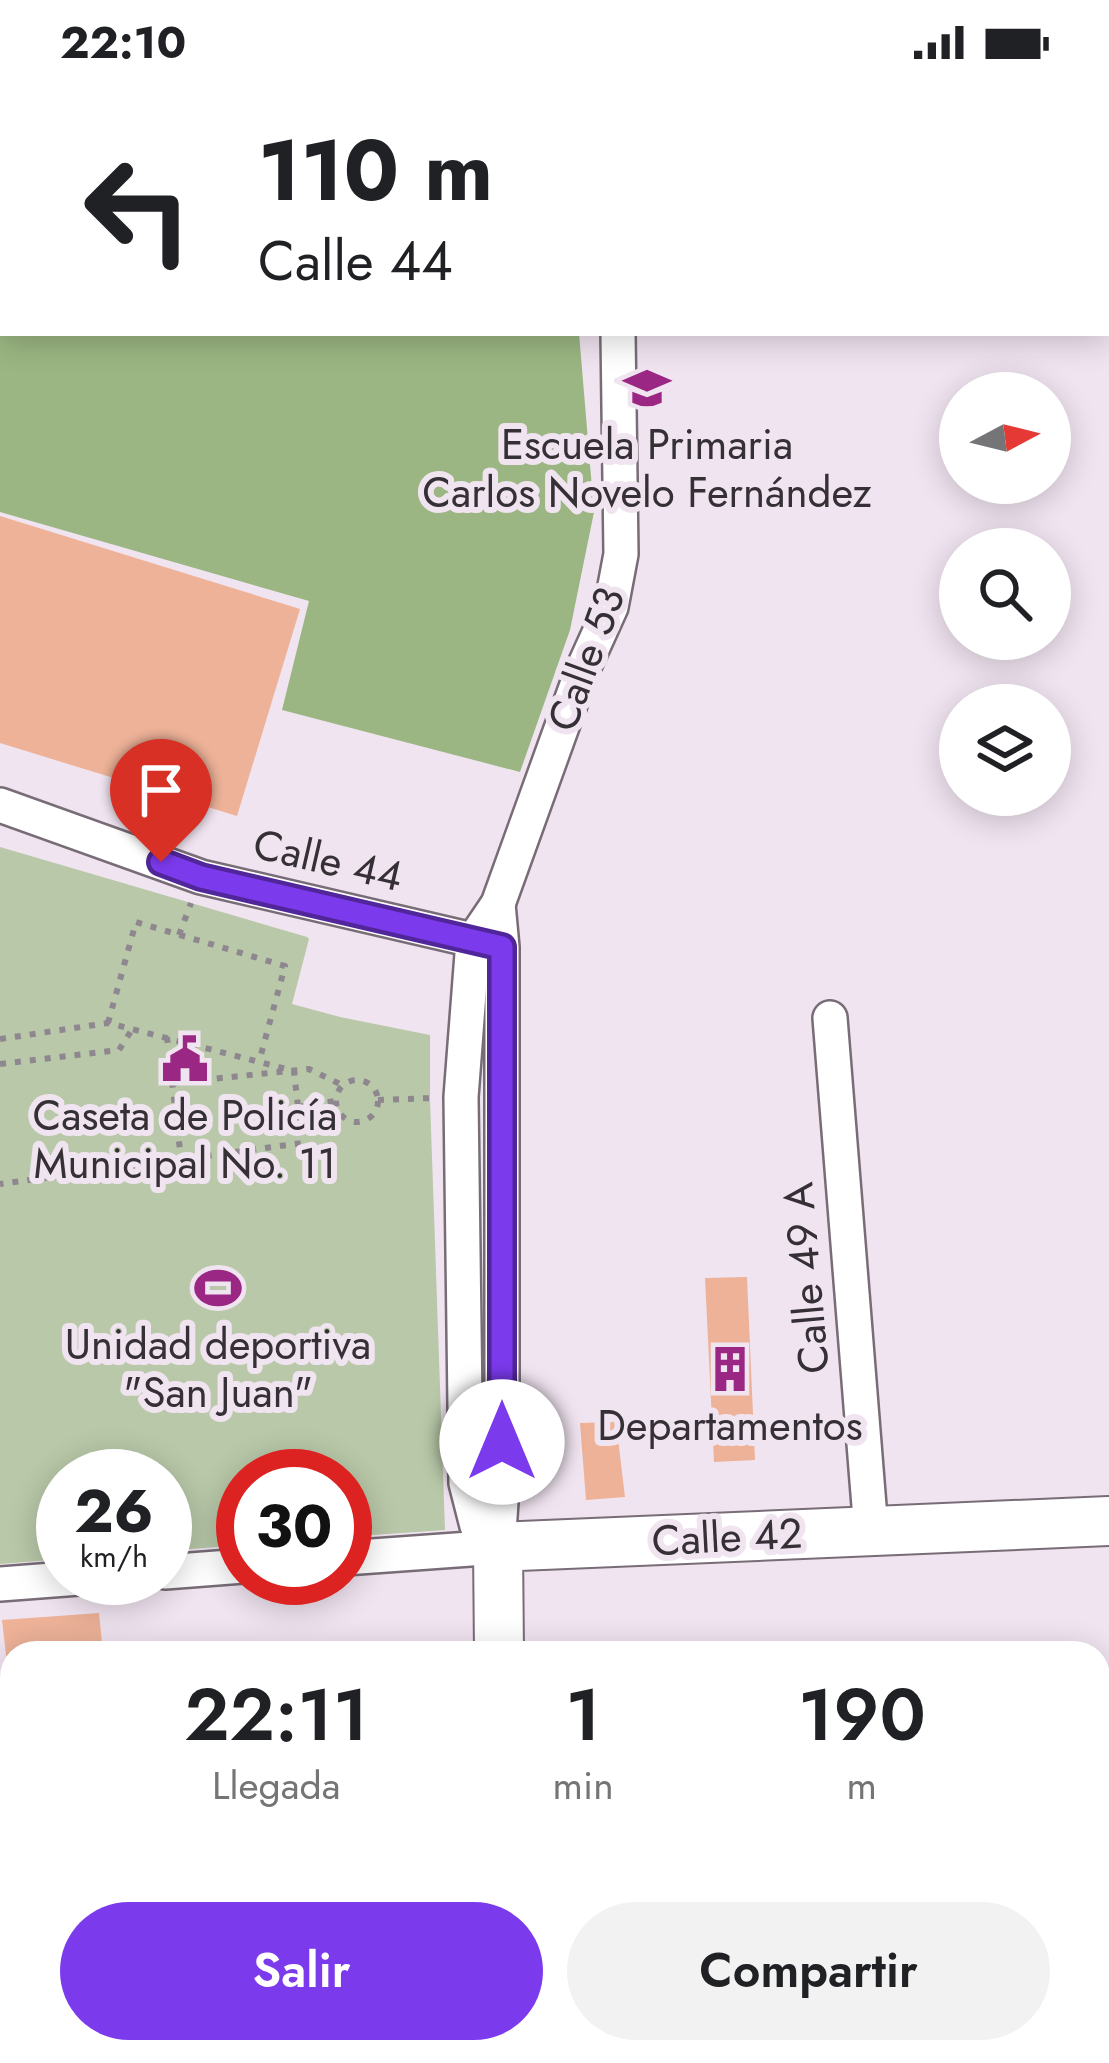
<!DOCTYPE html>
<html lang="es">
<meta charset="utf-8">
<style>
body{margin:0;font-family:Jost,sans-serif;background:#f2f2f2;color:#202124;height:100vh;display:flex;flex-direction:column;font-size:45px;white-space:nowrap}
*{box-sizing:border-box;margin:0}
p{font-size:39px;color:#757577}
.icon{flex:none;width:66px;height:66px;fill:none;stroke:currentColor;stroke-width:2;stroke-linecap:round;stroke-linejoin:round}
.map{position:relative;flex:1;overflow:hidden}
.sheet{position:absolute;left:0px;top:1557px;width:1110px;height:423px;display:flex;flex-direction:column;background:#fff;border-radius:36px 36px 0 0;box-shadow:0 6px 30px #0003}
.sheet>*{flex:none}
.banner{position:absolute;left:0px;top:0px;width:1110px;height:252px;box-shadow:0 6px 30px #0003;background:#fff;color:#202124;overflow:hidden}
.needle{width:78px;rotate:83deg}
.fabs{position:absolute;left:939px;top:288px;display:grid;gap:24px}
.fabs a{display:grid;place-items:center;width:132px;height:132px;border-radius:50%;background:#fff;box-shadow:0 6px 30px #0003;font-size:60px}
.speed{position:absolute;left:36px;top:1365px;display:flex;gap:24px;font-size:60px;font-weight:700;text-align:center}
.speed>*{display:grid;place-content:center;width:156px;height:156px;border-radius:50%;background:#fff;box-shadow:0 6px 30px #0003;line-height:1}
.speed small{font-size:30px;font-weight:400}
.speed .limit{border:18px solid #d22;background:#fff;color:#111}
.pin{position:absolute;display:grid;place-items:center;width:102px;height:102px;color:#fff;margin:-123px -51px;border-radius:50% 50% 50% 0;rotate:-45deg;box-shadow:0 0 12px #0007}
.pin .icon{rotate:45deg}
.me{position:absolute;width:132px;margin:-66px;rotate:0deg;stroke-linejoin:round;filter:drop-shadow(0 0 9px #0008)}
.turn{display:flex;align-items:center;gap:42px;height:252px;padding:0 60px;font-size:54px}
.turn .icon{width:156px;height:156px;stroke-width:2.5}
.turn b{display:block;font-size:84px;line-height:102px}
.eta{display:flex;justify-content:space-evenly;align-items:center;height:204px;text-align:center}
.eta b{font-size:72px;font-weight:600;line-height:84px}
.cta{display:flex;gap:24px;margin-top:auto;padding:24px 60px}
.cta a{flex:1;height:138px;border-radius:72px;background:#7c3aed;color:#fff;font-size:48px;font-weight:600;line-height:138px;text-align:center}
.cta a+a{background:#f2f2f2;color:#202124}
.status{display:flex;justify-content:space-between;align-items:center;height:84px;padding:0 60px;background:#fff;direction:ltr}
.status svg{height:33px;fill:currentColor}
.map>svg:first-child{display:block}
.green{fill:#b8c8a8}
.forest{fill:#9bb682}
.building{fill:#edb298}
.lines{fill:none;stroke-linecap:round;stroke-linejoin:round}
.service-casing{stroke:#786d77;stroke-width:21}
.minor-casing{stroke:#786d77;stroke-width:38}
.secondary-casing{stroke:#786d77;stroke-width:52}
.path{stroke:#8f878f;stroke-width:6;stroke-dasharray:6 9;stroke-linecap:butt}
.service{stroke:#fff;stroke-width:16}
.minor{stroke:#fff;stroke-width:33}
.secondary{stroke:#fff;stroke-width:48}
.route-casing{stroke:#51269a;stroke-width:30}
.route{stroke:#7c3aed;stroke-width:21}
.labels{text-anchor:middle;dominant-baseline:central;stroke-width:12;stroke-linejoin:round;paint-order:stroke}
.poi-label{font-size:42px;fill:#353035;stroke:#f0e4f0}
.street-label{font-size:42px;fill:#353035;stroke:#f0e4f0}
</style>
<div class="status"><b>22:10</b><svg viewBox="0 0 49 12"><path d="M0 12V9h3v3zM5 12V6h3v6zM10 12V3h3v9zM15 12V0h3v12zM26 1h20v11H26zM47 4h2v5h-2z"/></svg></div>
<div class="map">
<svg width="1109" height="1979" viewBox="0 0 1109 1979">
<rect width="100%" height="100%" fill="#f0e4f0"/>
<polygon class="green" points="0,763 307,853 309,855 292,920 340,933 430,951 430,1016 445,1446 345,1453 345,1392 243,1392 243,1461 165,1467 165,1392 63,1392 63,1475 0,1480"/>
<polygon class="forest" points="0,0 604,0 604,3 3,3 3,249 579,249 594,428 570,546 520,688 282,626 309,517 0,428"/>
<g class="building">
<polygon points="0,432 300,525 237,732 0,659"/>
<polygon points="192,962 195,985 177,988 174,965"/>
<polygon points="747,1193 755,1376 714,1378 705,1194"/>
<polygon points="616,1338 625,1413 586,1416 580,1339"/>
<polygon points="99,1529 103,1569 12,1569 12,1597 9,1597 2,1536"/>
<polygon points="0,1917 3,1917 7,1946 0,1947"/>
<polygon points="52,1968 112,1968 112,1974 53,1979"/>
</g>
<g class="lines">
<defs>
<polyline id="service" points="139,1968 140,1979"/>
<g id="minor">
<polyline points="875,3 876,0"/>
<polyline points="1107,158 1109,158"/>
<polyline points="0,721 201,793 494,861"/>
<polyline points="498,820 502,863 502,1403 498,1463"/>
<polyline points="830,934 871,1447"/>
<polyline points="498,1463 477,1442 466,1399 461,1013 473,857 498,820 582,587 611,523 621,470 618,249"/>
<polyline points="345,1474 498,1463"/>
<polyline points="165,1488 243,1482"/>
<polyline points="0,1500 79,1494"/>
</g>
<g id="secondary">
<polyline points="499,1569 498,1463 1109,1437"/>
<polyline points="503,1968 503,1979"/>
</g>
</defs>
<use href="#service" class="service-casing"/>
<use href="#minor" class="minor-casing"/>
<use href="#secondary" class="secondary-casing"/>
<g class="path">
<polyline points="179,851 191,819"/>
<polyline points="108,939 136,838 285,882 259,978"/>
<polyline points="167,953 181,1075"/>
<polyline points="0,955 108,939 294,987 302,1059 0,1100"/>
<polyline points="0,980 119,966 133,944"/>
<circle cx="357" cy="1017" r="21"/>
<polyline points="172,999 309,985 342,1001"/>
<polyline points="378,1016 433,1014"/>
<polyline points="298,1023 335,1017"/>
</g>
<use href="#service" class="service"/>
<use href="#minor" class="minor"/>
<use href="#secondary" class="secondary"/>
</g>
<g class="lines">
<defs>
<polyline id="route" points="161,778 201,793 502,863 502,1358"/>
</defs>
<use href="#route" class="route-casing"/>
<use href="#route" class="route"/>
</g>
<defs>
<symbol id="school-bare" viewBox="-9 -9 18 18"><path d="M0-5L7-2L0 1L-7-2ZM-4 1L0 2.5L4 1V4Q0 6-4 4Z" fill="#9a2783" stroke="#f0e4f0" stroke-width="2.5" paint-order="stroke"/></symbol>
<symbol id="civic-bare" viewBox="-9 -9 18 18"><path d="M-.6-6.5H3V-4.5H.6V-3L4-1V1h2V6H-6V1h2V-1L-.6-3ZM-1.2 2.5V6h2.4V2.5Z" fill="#9a2783" stroke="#f0e4f0" stroke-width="2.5" paint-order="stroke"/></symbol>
<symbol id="stadium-bare" viewBox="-9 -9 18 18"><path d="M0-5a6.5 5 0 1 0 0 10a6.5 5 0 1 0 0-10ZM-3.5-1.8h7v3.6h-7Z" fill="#9a2783" stroke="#f0e4f0" stroke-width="2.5" paint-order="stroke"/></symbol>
<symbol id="building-bare" viewBox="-9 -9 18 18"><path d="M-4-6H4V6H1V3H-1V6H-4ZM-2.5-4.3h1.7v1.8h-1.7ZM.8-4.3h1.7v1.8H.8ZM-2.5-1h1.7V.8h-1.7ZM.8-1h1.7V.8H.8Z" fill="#9a2783" stroke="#f0e4f0" stroke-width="2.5" paint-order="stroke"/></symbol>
</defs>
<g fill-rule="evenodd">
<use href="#school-bare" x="614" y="271" width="66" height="66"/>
<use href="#civic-bare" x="152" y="942" width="66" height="66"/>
<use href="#stadium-bare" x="185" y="1171" width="66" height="66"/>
<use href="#building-bare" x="697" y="1252" width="66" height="66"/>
</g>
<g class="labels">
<g class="poi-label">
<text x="647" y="360">Escuela Primaria<tspan x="647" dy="48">Carlos Novelo Fernández</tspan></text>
<text x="185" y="1031">Caseta de Policía<tspan x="185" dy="48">Municipal No. 11</tspan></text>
<text x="218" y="1260">Unidad deportiva<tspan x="218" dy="48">"San Juan"</tspan></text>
<text x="730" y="1341">Departamentos</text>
</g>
<g class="street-label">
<text transform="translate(586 575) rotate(-70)">Calle 53</text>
<text transform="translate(328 776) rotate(13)">Calle 44</text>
<text transform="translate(806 1194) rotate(-95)">Calle 49 A</text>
<text transform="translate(727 1453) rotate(-3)">Calle 42</text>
</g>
</g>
</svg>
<div class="fabs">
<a><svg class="needle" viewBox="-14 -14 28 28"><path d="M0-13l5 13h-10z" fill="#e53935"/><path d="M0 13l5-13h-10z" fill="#757577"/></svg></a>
<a><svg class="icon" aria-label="search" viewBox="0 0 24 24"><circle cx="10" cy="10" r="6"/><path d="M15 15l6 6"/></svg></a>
<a><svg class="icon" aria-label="layers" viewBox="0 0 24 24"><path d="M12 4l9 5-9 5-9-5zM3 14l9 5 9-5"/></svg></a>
</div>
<div class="speed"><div>26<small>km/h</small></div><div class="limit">30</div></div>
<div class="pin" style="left:161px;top:778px;background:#d93025"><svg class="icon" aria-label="arrive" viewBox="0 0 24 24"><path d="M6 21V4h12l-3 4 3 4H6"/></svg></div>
<svg class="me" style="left:502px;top:1358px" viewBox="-20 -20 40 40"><circle r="19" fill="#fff"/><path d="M0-13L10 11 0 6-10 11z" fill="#7c3aed"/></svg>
<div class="banner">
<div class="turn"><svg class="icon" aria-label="left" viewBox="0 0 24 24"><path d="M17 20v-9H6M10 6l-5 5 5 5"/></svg><div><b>110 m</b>Calle 44</div></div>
</div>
<section class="sheet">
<div class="eta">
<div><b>22:11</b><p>Llegada</p></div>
<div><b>1</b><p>min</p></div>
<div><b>190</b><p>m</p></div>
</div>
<div class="cta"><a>Salir</a><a>Compartir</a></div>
</section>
</div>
